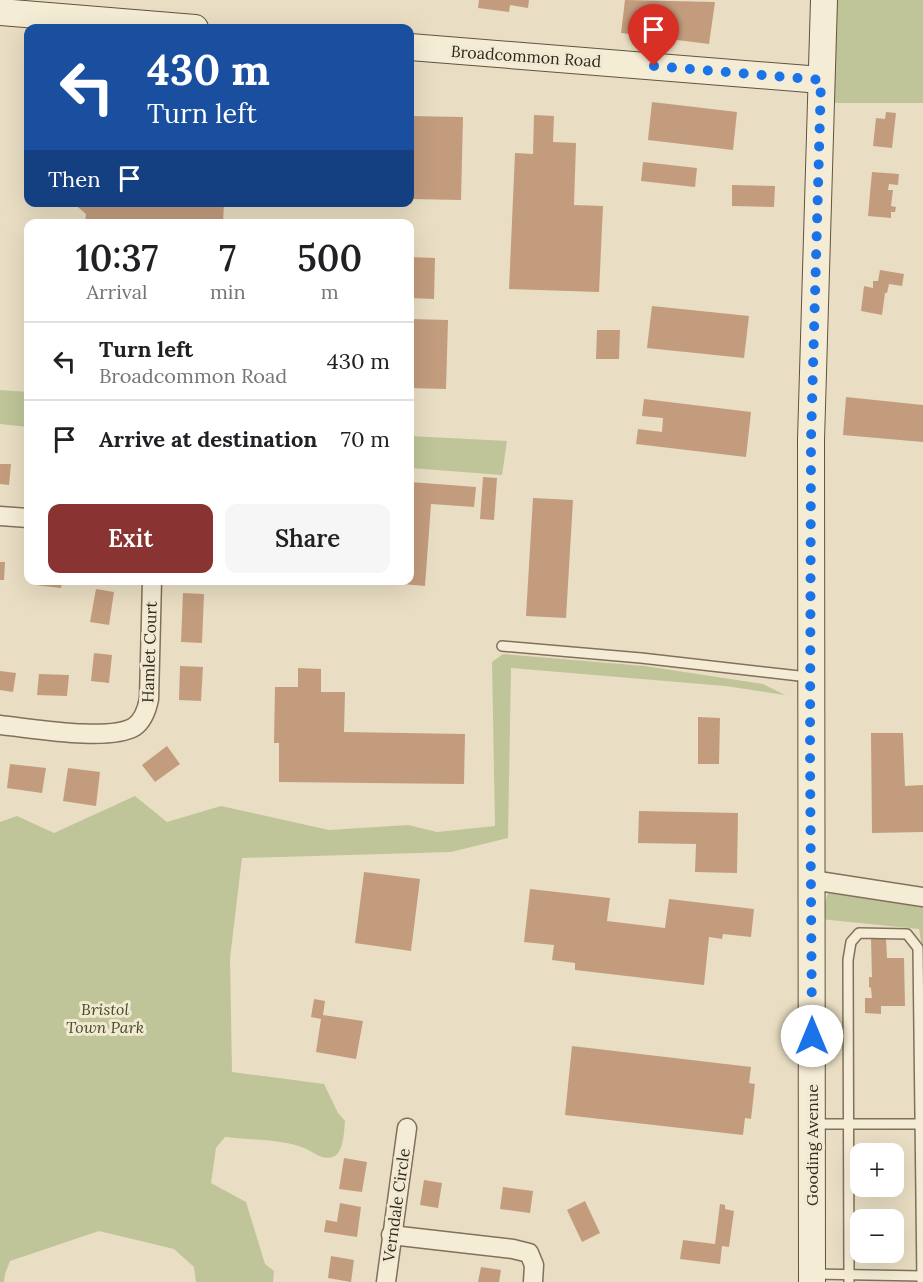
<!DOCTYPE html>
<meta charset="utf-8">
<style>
body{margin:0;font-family:Lora,serif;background:#f6f6f6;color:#202124;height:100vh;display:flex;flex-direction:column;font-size:22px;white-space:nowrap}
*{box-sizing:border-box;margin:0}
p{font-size:20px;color:#757577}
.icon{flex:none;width:33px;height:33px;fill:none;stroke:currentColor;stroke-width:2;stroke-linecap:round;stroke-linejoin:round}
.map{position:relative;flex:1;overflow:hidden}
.side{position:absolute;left:24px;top:219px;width:390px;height:366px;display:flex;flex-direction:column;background:#fff;border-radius:12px;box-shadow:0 6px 24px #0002}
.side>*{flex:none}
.guide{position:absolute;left:24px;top:24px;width:390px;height:183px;border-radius:12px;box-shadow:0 6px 24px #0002;background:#1a4fa0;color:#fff;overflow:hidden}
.buttons{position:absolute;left:850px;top:1143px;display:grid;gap:12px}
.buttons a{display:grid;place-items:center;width:54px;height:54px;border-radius:12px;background:#fff;box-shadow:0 6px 24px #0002;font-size:30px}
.pin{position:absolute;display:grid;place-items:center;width:51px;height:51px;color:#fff;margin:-62px -26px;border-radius:50% 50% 50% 0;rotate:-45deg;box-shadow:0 0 6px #0007}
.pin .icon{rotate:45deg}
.me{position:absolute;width:66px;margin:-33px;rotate:0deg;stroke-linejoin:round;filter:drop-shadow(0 0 4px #0008)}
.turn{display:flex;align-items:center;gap:21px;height:126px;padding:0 24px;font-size:27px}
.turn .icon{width:78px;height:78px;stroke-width:2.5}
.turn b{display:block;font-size:42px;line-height:51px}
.then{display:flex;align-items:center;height:57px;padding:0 24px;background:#0003;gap:12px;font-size:22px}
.eta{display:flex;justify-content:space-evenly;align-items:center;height:102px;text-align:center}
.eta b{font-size:36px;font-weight:600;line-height:42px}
.cta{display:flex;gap:12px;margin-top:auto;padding:12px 24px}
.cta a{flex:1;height:69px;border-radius:12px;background:#893432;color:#fff;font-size:24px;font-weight:600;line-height:69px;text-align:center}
.cta a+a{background:#f6f6f6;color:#202124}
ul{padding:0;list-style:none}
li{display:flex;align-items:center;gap:18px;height:78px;padding:0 24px;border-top:2px solid #e0e0e0}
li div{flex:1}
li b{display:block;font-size:22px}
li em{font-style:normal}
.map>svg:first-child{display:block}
.green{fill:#bfc598}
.building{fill:#c39c7d}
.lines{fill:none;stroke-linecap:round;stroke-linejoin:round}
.lane-casing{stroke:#81705c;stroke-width:12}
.street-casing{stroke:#81705c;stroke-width:21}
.secondary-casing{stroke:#63523f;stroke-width:28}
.lane{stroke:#f5ecd5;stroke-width:9}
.street{stroke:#f5ecd5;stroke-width:18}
.secondary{stroke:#f5ecd5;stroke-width:26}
.route{stroke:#1a73e8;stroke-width:10;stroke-dasharray:0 18}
.labels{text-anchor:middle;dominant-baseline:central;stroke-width:6;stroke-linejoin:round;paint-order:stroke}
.street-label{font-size:16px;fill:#33291e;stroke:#f1e9d2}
.park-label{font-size:16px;font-style:italic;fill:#434d27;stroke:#f1e9d2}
</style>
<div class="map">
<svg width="923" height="1282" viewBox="0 0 923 1282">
<rect width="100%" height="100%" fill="#e9dec3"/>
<g class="green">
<polygon points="836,0 923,0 923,103 833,103"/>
<polygon points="0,390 28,392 28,427 0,424"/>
<polygon points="410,436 507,441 502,475 410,468"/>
<path d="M 503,654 L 645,666 L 763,684 L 785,695 L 725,686 L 511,668 L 508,838 L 451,852 L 242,858 L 230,958 L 232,1072 L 324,1084 L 338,1113 L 345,1121 C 344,1130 344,1150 335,1156 C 323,1162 314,1152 304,1148 C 281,1139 250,1140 225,1137 L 216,1148 L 211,1183 L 246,1202 L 265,1264 L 274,1271 L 273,1282 L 196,1282 L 194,1267 L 174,1249 L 99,1231 L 10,1261 L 5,1274 L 4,1282 L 0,1282 L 0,822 L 17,816 L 54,833 L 135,796 L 167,822 L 221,806 L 329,830 L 408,825 L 437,832 L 495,826 L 492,662 Z"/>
<polygon points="828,893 923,906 923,953 919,929 820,919"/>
</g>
<g class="building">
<polygon points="479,0 529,0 528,8 510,5 509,12 478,8"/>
<polygon points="625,0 715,2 709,44 621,33"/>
<polygon points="652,102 737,112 733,150 648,140"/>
<polygon points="886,112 896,113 892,148 873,146 876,118 885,119"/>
<polygon points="534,115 554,116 553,142 576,143 574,205 603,206 599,292 509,289 515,153 533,154"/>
<polygon points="410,116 463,117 461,200 410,199"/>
<polygon points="643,162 697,168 695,187 641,181"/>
<polygon points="872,172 899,174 898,185 889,184 888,190 893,190 891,206 896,207 895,212 891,212 891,218 868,216"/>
<polygon points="732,185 775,186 774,207 732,206"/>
<polygon points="72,202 224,202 223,224 85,224 86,214"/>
<polygon points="410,257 435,258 434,299 410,298"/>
<polygon points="880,270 904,274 902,286 889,284 887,293 885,293 882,315 861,311 864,286 873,288 873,281 878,281"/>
<polygon points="652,306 749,316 744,358 647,348"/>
<polygon points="410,319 448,320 446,389 410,388"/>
<polygon points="597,330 620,330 619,359 596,359"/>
<polygon points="846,397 923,405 923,442 843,435"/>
<polygon points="644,399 751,412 746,457 636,444 638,429 662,432 663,418 642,416"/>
<polygon points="0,464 11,464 9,485 0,484"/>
<polygon points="483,477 497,478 494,520 480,519"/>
<polygon points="410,482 476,487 474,507 431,504 425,586 380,582 380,580 410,580"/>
<polygon points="533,498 573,500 566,618 526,616"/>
<polygon points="0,562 5,562 4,580 0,580"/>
<polygon points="36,580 62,580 61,588 35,585"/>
<polygon points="96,589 114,592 109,625 90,622"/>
<polygon points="183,593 204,594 202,643 181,642"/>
<polygon points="94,653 112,655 109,683 91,681"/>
<polygon points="180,666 203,667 201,701 179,700"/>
<polygon points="298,668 321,669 321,692 345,692 344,732 465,734 464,784 279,782 279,743 274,743 275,687 298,687"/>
<polygon points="0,671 16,673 13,692 0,690"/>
<polygon points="39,674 69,675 67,696 37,695"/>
<polygon points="698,717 720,718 719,764 698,764"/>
<polygon points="871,733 903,733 905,786 923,785 923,832 872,833"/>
<polygon points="167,746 180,764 155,782 142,765"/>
<polygon points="10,764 46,768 42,793 7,788"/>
<polygon points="68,768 100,772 96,806 63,801"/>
<polygon points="639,811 738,813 737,873 695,872 696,844 638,843"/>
<polygon points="364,872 420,879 411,951 355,943"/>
<polygon points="530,889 610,898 607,921 665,928 669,899 754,909 751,937 723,934 722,939 709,937 704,985 575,970 575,963 552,960 554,945 524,942"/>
<polygon points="871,939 886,939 887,958 904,958 905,1006 881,1006 881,1014 865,1013 865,998 872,998 871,988 869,987 869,977 872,977"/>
<polygon points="314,999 325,1001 323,1015 363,1021 356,1059 316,1052 321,1019 311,1017"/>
<polygon points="572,1046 751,1067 749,1083 755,1084 751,1119 745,1118 743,1135 565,1115"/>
<polygon points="344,1158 367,1162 362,1192 339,1189"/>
<polygon points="424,1180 442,1183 438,1208 420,1205"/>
<polygon points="503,1187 533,1191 530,1213 500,1209"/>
<polygon points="585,1201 600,1233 582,1242 567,1210"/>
<polygon points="340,1203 361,1207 357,1237 324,1232 326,1220 337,1222"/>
<polygon points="720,1204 725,1205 725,1209 734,1211 729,1247 722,1246 720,1264 680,1259 683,1240 715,1244"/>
<polygon points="331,1256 354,1260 351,1282 328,1278"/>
<polygon points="481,1267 501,1270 499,1282 478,1282"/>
</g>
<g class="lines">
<defs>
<g id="lane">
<polyline points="502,646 641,658 808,677"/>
<polyline points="814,1124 920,1124"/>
<polyline points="814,1274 922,1276"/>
<polyline points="849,1282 848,960 851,942 859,933 907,934 918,948 922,1282"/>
</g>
<g id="street">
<polyline points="0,516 28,518"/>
<path d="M 0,725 C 31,728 108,742 134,727 C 143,721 147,709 149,699 L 152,580"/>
<polyline points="812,880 923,897"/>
<polyline points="391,1235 513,1249 529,1253 534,1265 533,1282"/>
<polyline points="386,1282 407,1128"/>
</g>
<g id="secondary">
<polyline points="0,12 195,28"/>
<polyline points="410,47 821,80"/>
<polyline points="812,1282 811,440 824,0"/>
</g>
</defs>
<use href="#lane" class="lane-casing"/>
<use href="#street" class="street-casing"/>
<use href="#secondary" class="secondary-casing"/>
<use href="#lane" class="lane"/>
<use href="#street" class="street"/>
<use href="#secondary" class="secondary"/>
</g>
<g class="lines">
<polyline class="route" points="654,66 821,80 811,440 810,752 812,1036"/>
</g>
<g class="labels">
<g class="street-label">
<text transform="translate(526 56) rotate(4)">Broadcommon Road</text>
<text transform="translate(149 652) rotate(-88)">Hamlet Court</text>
<text transform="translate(812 1145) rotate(-90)">Gooding Avenue</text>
<text transform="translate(396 1205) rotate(-82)">Verndale Circle</text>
</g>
<g class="park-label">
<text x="105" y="1009">Bristol<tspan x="105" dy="18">Town Park</tspan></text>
</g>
</g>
</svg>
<div class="buttons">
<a>+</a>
<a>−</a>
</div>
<div class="pin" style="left:654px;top:66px;background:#d93025"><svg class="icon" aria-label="arrive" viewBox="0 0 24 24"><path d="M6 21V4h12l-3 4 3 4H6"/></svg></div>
<svg class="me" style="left:812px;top:1036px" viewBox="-20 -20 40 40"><circle r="19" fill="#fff"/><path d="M0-13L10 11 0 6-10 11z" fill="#1a73e8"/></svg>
<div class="guide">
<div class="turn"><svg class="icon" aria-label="left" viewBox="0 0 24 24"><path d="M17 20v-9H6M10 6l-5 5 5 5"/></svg><div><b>430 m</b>Turn left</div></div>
<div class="then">Then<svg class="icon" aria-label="arrive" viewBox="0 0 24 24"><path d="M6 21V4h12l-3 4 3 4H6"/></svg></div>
</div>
<section class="side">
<div class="eta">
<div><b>10:37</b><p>Arrival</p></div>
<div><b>7</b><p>min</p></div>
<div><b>500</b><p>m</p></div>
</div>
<ul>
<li><svg class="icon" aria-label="left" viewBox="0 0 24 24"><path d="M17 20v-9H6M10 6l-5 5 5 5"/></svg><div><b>Turn left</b><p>Broadcommon Road</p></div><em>430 m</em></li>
<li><svg class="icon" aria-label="arrive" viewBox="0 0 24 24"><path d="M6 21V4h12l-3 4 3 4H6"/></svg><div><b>Arrive at destination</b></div><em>70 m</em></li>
</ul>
<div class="cta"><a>Exit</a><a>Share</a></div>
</section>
</div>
